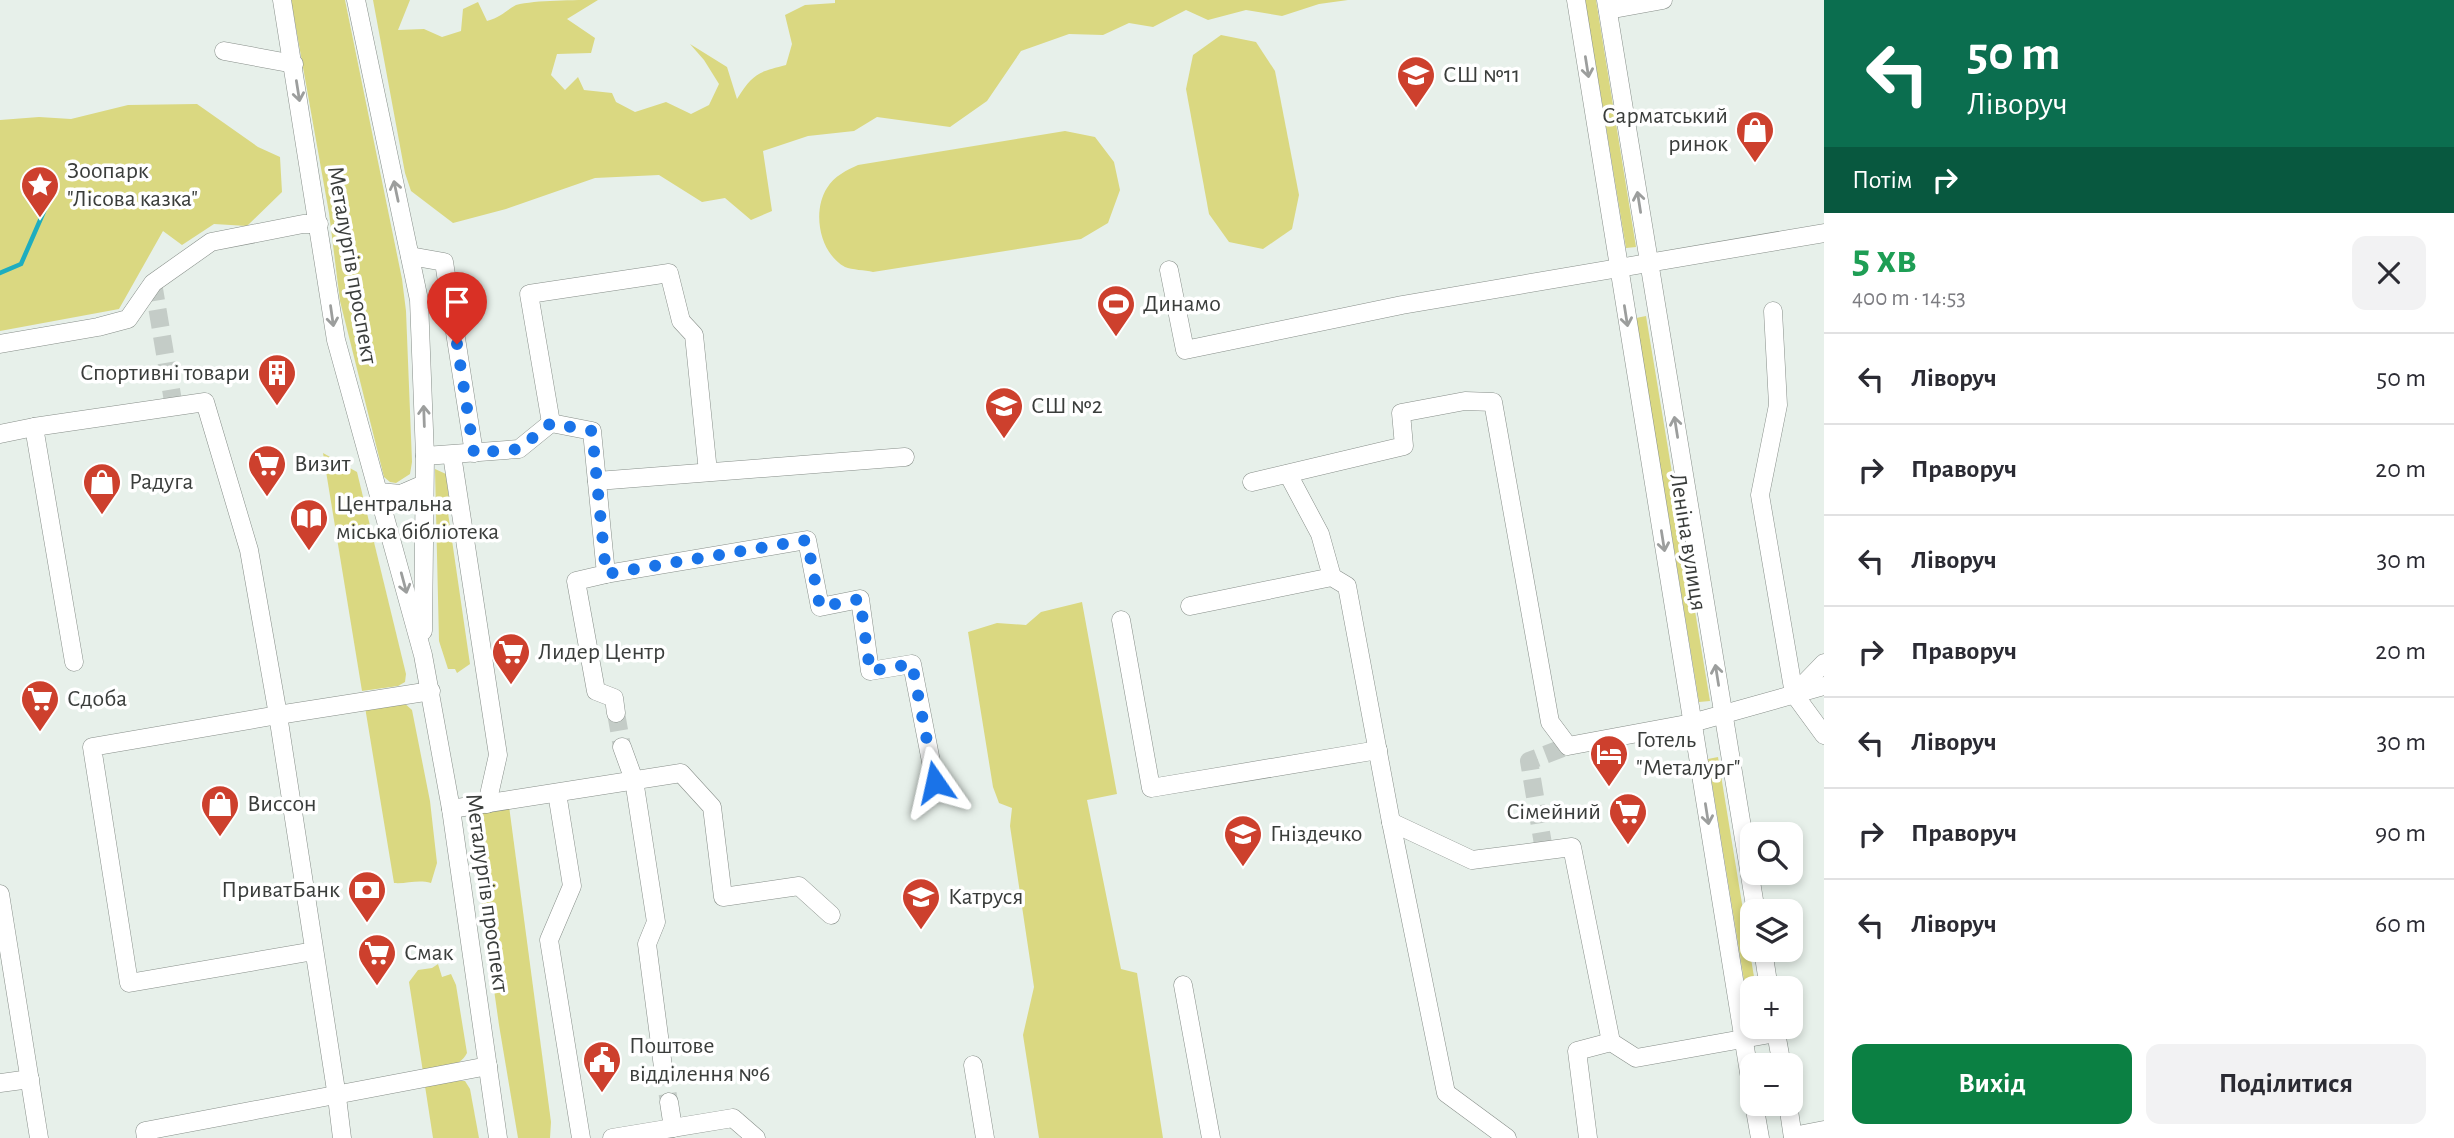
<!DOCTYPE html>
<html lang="uk">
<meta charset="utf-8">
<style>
body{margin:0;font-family:"Alegreya Sans",sans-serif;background:#f2f2f3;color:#2b2b33;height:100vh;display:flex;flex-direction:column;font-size:26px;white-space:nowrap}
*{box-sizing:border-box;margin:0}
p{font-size:23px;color:#7c7c81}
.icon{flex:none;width:38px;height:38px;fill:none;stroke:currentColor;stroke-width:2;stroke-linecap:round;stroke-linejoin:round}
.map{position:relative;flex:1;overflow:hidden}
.side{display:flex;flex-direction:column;background:#fff;width:630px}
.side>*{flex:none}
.guide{background:#0b6e4f;color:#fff;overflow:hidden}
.tools{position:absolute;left:1740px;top:822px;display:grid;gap:14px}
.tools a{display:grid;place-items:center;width:63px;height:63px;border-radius:14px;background:#fff;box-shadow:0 4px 10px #0003;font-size:35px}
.pin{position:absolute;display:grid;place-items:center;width:60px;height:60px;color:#fff;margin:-72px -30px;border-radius:50% 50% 50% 0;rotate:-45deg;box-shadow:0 0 7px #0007}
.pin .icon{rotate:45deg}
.me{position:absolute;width:77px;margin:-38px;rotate:349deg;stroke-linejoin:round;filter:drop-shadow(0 0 5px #0008)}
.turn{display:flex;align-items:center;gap:24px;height:147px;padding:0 28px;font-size:32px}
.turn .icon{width:91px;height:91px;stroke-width:2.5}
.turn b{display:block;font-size:49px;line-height:60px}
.then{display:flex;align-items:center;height:66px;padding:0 28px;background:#0003;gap:14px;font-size:26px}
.round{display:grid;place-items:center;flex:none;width:74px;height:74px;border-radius:14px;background:#f2f2f3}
.headline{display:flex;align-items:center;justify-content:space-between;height:119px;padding:0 28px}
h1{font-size:42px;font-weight:600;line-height:52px;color:#1e9e55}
.button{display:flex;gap:14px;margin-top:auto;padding:14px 28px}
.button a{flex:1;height:80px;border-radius:14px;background:#0b8043;color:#fff;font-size:28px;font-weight:600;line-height:80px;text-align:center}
.button a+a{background:#f2f2f3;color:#2b2b33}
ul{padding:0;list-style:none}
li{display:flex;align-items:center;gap:21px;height:91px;padding:0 28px;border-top:2px solid #e1e1e2}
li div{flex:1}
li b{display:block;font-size:26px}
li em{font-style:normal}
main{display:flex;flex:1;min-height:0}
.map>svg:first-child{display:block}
.green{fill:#dad881}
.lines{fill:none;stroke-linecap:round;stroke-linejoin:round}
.stream{stroke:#1eadbf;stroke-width:4.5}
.minor-tunnel{stroke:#c4ccc7;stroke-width:18;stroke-dasharray:18 9;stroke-linecap:butt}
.minor-casing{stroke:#878e89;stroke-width:19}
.minor{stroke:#fff;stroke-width:18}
.oneway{stroke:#9c9e9d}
.route{stroke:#1a73e8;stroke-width:12;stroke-dasharray:0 21.6}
.labels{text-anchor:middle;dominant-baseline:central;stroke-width:7;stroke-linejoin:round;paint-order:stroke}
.poi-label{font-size:24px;fill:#3a3d3b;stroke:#fff;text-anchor:start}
.street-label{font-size:24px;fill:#3a3d3b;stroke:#fff}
</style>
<main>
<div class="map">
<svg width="1824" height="1138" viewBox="0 0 1824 1138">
<rect width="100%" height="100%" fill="#e7f0ea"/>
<g class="green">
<polygon points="291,0 345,0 402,279 406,311 412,462 410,474 396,483 390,482 384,477 340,301 329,213"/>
<path d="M 373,0 L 410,0 L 398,30 L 424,29 L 442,37 L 461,31 L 463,9 L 478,2 L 487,21 C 501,17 505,11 516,5 C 536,0 575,0 598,0 L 567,19 L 595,38 L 591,53 L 557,54 L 551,75 L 565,90 L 578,77 L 584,90 L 612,93 L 616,102 L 635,112 L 666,102 L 691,114 L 709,105 L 719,84 L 704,60 L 690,44 L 727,67 L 737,99 C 753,73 759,72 786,65 L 792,44 L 785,15 L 805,5 L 835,3 L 835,0 L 1348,0 L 1319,4 L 1282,16 L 1246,10 L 1208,20 L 1186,10 L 1153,27 L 1129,23 L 1103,35 L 1069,34 L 1021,51 L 987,101 L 950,127 L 877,117 L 854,131 L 808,136 L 763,151 L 772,211 L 751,220 L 725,198 L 702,202 L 659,175 L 595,178 L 506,209 L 453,223 L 411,191 L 405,173 Z"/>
<polygon points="1585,0 1596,0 1636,247 1626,248"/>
<polygon points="1221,35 1256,42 1275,71 1299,195 1292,229 1263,249 1229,242 1209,214 1186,89 1193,55"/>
<polygon points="197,104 258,147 280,157 282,192 247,226 214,224 182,245 163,231 119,309 0,331 0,120 39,117 71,119 128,105"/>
<path d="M 1065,131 L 1095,137 L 1114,162 L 1120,190 L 1108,223 L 1081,239 L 873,272 C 865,270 852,270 845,267 C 819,253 812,211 827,188 C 834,176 847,170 858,165 Z"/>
<polygon points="1646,316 1710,701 1699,702 1636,318"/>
<polygon points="323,453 357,472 406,674 405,682 398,686 362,691"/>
<polygon points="435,469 446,474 449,498 446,499 470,664 457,673 455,669 448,669 439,641"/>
<polygon points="1082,602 1117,794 1087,800 1121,969 1137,973 1163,1138 1039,1138 1023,1035 1034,987 1010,826 1012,808 999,803 993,787 968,632 997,623 1026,625 1041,612"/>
<path d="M 403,702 L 412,710 L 430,801 L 437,863 L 431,883 C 418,879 407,884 394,883 L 365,707 Z"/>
<polygon points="1718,757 1756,989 1752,989 1750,1017 1708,759"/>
<polygon points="509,806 551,1122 550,1138 518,1138 499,1025 471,827 474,813"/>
<path d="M 438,964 L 442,977 L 451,974 L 456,985 L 467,1053 C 459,1069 439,1068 423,1072 L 409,982 L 418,970 L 432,968 Z"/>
<polygon points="449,1081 465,1081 470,1089 479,1138 433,1138 425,1086"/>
</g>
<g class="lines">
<polyline class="stream" points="0,273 21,264 45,209"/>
<g class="minor-tunnel">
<polyline points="153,283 174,407"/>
<polyline points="616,713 622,747"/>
<polyline points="1544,850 1529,761 1568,746"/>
<polyline points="663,1067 669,1102"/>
</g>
<defs>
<g id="minor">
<polyline points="282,0 336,340 423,655 451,809 498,1138"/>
<polyline points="356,0 419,300 425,456 423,631"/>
<polyline points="1576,0 1752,1091"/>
<polyline points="1606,0 1756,912"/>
<polyline points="1608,10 1663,0"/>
<polyline points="224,51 294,64"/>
<polyline points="410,256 444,262 474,453"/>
<polyline points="1169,270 1185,350 1402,305 1824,233"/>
<polyline points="1773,311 1778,405 1760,495 1794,694 1824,735"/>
<polyline points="0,344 98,327 128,319 153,283 211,242 303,224 319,224"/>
<polyline points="551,423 529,294 669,273 681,321 694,335 708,472"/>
<polyline points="34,427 74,662"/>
<polyline points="0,434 34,427 205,402 249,550 278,715 431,691"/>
<polyline points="452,455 498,755 487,804"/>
<polyline points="425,456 519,449 551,423 592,431 606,574 576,581 596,691 614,698 616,713"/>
<polyline points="1288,474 1320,534 1332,577"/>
<polyline points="597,481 905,457"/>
<polyline points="1252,482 1404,446 1401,413 1465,401 1493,402 1550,722 1568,746 1692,723 1824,686"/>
<polyline points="379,492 401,494 424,484"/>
<polyline points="606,574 807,540 820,607 860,599 870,671 912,664 935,782"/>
<polyline points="1190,606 1332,577 1347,586 1391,822 1472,860 1572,847 1611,1042 1636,1058 1776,1033"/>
<polyline points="1121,620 1151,788 1378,750"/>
<polyline points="1795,693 1824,663"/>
<polyline points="622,747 634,780 656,922 647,944 663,1067"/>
<polyline points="557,793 572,886 549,940 581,1138"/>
<polyline points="451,809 681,773 712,807 723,897 799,886 831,915"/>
<polyline points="1391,822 1446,1093 1507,1138"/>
<polyline points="0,894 39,1138"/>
<polyline points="1763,950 1769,989"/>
<polyline points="314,951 129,983 92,747 278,715 337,1097 342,1138"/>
<polyline points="1183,985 1211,1138"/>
<polyline points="1775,1027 1782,1066"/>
<polyline points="973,1065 985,1138"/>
<polyline points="0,1083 30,1079"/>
<polyline points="669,1102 673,1128"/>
<polyline points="1754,1104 1760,1138"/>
<polyline points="1788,1104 1793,1138"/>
<polyline points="1793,1136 1824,1130"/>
<polyline points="146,1138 145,1131 488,1066"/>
<polyline points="612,1138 733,1118 756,1138"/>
<polyline points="1588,1138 1577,1051 1611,1042"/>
</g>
</defs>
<use href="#minor" class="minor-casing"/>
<use href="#minor" class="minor"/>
</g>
<defs><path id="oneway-shaft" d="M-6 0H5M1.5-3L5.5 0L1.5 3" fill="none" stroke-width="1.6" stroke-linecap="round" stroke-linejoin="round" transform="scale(1.75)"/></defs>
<g class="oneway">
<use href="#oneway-shaft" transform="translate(1587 67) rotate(81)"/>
<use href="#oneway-shaft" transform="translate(298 91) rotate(81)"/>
<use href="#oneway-shaft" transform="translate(396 191) rotate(-102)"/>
<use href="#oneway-shaft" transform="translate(1639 202) rotate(-99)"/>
<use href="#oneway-shaft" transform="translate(332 316) rotate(82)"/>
<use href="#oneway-shaft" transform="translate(1626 316) rotate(81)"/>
<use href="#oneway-shaft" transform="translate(424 416) rotate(-92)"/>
<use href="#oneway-shaft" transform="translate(1676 427) rotate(-99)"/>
<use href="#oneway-shaft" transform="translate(1663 541) rotate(81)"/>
<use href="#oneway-shaft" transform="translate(404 583) rotate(75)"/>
<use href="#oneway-shaft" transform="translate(1717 675) rotate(-99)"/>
<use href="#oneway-shaft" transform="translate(1707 814) rotate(81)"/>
</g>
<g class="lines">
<polyline class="route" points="457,344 474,453 519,449 551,423 592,431 606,574 807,540 820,607 860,599 870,671 912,664 935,782"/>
</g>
<defs>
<symbol id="school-pin" viewBox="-11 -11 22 30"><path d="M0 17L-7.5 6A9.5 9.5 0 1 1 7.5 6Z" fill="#cd402d" stroke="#fff"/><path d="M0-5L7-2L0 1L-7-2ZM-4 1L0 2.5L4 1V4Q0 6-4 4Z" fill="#fff"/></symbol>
<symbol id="shop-pin" viewBox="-11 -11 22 30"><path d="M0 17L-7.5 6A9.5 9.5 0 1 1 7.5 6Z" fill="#cd402d" stroke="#fff"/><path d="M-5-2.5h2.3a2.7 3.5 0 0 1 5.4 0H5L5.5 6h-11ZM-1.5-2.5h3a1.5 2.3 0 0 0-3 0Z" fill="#fff"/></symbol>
<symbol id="sight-pin" viewBox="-11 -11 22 30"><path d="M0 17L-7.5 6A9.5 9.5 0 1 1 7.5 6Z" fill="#cd402d" stroke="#fff"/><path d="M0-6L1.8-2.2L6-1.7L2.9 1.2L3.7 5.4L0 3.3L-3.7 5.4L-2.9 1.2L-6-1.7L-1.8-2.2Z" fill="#fff"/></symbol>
<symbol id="stadium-pin" viewBox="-11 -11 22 30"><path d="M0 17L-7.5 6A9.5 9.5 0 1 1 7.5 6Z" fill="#cd402d" stroke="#fff"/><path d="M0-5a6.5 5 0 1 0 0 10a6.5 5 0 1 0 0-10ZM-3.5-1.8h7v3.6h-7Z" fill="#fff"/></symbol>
<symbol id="building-pin" viewBox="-11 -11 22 30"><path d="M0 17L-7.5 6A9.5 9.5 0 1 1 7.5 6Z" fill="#cd402d" stroke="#fff"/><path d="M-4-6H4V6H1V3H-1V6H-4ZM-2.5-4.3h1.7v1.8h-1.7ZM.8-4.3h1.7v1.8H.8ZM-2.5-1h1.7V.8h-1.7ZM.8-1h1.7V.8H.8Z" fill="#fff"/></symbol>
<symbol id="supermarket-pin" viewBox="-11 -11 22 30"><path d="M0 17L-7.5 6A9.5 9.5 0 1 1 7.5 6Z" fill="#cd402d" stroke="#fff"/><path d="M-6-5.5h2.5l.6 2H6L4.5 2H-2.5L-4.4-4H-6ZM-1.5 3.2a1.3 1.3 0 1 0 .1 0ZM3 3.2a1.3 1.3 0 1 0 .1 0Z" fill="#fff"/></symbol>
<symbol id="library-pin" viewBox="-11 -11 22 30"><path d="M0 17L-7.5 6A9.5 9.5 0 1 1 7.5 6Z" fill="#cd402d" stroke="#fff"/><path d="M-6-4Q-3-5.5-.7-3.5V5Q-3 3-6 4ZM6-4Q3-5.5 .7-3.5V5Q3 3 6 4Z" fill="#fff"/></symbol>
<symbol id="hotel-pin" viewBox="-11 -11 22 30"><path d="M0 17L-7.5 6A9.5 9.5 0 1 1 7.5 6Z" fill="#cd402d" stroke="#fff"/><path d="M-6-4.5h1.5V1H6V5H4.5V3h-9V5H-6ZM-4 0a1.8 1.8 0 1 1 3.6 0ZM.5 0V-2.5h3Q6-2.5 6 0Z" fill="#fff"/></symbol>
<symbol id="bank-pin" viewBox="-11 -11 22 30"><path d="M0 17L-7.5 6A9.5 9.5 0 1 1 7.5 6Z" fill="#cd402d" stroke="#fff"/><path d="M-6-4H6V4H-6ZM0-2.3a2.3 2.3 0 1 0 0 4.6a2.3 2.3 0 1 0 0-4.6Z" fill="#fff"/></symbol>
<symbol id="civic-pin" viewBox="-11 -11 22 30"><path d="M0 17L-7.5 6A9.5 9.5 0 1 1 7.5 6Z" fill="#cd402d" stroke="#fff"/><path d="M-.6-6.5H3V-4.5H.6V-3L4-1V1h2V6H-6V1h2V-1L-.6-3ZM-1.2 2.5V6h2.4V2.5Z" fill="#fff"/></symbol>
</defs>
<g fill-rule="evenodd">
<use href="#school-pin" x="1394" y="53" width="44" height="60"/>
<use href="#shop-pin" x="1733" y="108" width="44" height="60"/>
<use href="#sight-pin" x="18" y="163" width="44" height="60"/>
<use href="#stadium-pin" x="1094" y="282" width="44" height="60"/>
<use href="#building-pin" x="255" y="351" width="44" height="60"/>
<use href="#school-pin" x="982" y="384" width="44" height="60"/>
<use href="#supermarket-pin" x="245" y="442" width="44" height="60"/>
<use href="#shop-pin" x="80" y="460" width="44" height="60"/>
<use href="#library-pin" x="287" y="496" width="44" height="60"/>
<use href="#supermarket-pin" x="489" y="630" width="44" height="60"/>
<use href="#supermarket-pin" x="18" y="677" width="44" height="60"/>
<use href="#hotel-pin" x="1587" y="732" width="44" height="60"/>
<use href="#shop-pin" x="198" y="782" width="44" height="60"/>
<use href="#supermarket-pin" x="1606" y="790" width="44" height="60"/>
<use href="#school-pin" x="1221" y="812" width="44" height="60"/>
<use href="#bank-pin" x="345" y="868" width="44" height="60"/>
<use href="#school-pin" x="899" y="875" width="44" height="60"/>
<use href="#supermarket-pin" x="355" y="931" width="44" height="60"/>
<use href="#civic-pin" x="580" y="1038" width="44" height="60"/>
</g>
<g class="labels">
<g class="poi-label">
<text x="1443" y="75">СШ №11</text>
<text x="1728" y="116" text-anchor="end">Сарматський<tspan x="1728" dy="28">ринок</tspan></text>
<text x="67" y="171">Зоопарк<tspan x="67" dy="28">"Лісова казка"</tspan></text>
<text x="1143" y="304">Динамо</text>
<text x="250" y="373" text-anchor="end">Спортивні товари</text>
<text x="1031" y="406">СШ №2</text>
<text x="294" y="464">Визит</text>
<text x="129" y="482">Радуга</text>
<text x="336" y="504">Центральна<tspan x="336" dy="28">міська бібліотека</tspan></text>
<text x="538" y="652">Лидер Центр</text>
<text x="67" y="699">Сдоба</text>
<text x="1636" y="740">Готель<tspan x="1636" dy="28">"Металург"</tspan></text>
<text x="247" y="804">Виссон</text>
<text x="1601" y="812" text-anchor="end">Сімейний</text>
<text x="1270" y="834">Гніздечко</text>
<text x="340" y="890" text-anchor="end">ПриватБанк</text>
<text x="948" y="897">Катруся</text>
<text x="404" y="953">Смак</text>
<text x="629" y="1046">Поштове<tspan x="629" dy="28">відділення №6</tspan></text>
</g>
<g class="street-label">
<text transform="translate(352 265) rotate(80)">Металургів проспект</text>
<text transform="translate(1688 542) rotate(81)">Леніна вулиця</text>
<text transform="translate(487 893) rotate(82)">Металургів проспект</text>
</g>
</g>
</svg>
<div class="tools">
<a><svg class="icon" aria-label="search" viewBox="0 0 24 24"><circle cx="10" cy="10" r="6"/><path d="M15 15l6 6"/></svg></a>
<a><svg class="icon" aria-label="layers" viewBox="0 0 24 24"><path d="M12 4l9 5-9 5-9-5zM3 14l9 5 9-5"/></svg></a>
<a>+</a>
<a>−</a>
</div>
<div class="pin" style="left:457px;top:344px;background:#d93025"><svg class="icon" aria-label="arrive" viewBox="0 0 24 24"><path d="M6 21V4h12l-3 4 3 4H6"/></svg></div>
<svg class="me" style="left:935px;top:782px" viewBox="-20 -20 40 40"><path d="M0-17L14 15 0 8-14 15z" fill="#1a73e8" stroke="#fff" stroke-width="4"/></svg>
</div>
<section class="side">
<div class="guide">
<div class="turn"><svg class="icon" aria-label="left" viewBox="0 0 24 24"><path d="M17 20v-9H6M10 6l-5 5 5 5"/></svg><div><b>50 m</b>Ліворуч</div></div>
<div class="then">Потім<svg class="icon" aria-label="right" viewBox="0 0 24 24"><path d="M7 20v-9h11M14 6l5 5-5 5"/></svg></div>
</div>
<div class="headline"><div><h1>5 хв</h1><p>400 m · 14:53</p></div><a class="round"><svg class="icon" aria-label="close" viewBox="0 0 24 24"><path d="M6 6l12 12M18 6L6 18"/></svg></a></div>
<ul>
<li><svg class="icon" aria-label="left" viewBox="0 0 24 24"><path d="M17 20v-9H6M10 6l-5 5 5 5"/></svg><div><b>Ліворуч</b></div><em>50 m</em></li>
<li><svg class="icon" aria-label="right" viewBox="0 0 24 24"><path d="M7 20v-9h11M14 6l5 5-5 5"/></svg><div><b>Праворуч</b></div><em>20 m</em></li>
<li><svg class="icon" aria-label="left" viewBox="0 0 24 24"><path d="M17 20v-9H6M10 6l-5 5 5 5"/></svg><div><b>Ліворуч</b></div><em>30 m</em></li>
<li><svg class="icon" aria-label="right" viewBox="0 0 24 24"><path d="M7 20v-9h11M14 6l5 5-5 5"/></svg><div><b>Праворуч</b></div><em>20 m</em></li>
<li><svg class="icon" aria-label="left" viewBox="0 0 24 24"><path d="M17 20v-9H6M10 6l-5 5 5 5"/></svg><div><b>Ліворуч</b></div><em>30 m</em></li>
<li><svg class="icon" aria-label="right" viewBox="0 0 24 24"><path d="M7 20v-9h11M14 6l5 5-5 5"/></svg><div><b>Праворуч</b></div><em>90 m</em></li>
<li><svg class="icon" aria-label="left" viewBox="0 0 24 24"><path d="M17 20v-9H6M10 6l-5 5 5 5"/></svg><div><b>Ліворуч</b></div><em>60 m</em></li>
</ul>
<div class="button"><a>Вихід</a><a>Поділитися</a></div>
</section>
</main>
